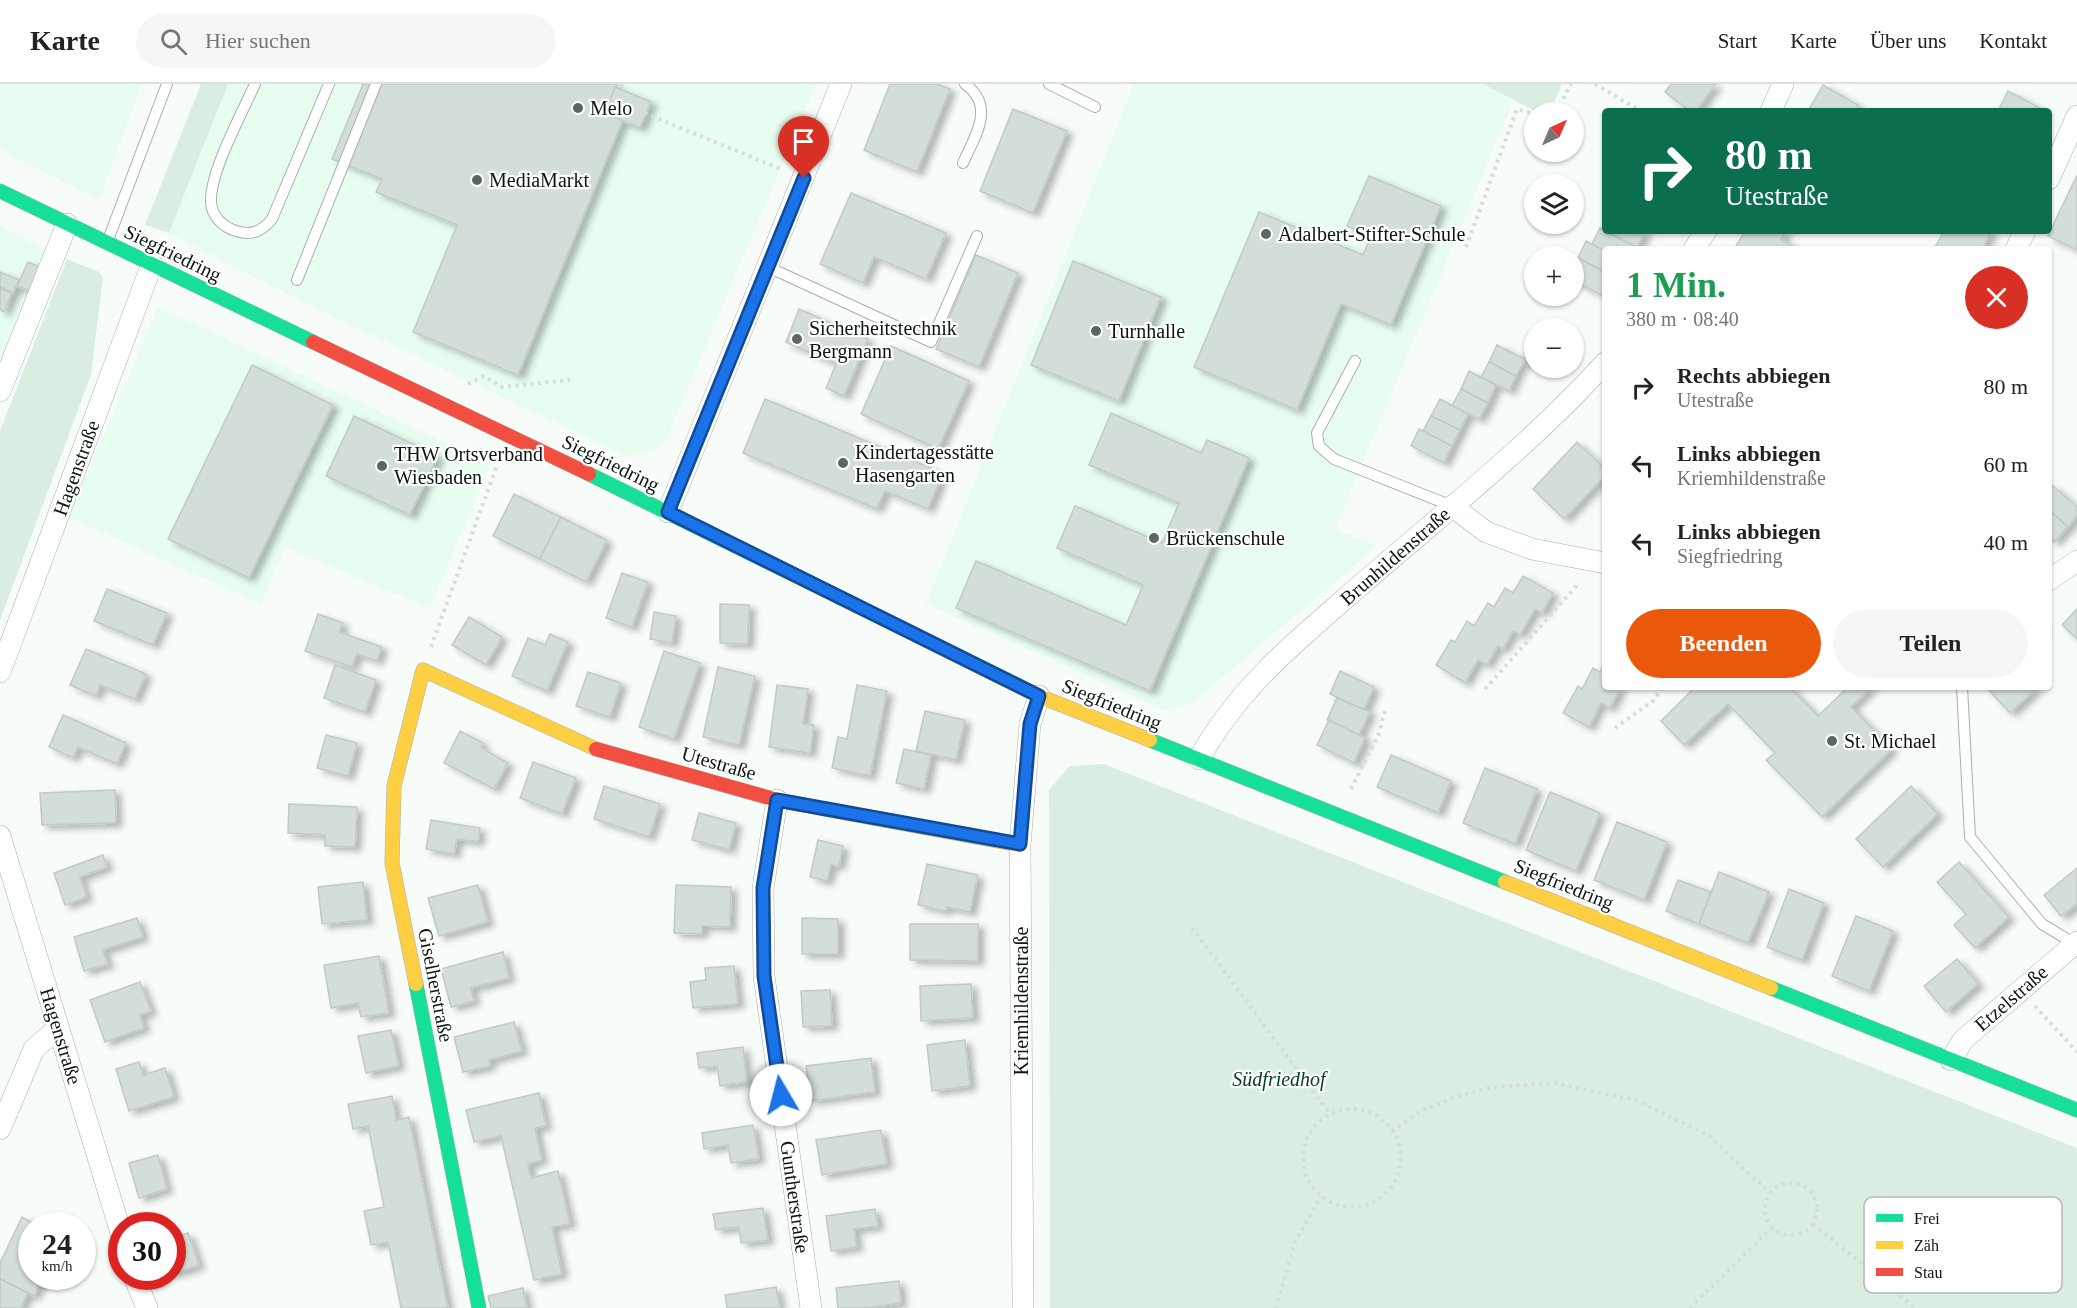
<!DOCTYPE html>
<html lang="de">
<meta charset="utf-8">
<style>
body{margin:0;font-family:Georgia,serif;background:#f6f6f6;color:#222;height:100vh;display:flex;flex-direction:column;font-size:22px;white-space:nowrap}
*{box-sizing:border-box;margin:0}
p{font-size:20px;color:#767676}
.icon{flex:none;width:33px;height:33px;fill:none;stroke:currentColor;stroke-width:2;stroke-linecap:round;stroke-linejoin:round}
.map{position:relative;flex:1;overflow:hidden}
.side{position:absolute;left:1602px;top:162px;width:450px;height:444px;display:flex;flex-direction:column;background:#fff;border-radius:6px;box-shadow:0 2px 4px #0004}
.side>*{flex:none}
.hud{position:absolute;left:1602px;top:24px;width:450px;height:126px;border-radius:6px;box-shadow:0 2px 4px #0004;background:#0b6e4f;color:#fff;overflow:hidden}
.needle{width:39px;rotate:44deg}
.buttons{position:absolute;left:1524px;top:18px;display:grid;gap:12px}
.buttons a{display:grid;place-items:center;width:60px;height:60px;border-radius:50%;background:#fff;box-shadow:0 2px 4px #0004;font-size:30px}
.speed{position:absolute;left:18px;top:1128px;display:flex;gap:12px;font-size:30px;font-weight:700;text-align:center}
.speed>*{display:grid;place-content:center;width:78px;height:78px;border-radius:50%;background:#fff;box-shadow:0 2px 4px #0004;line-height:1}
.speed small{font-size:15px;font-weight:400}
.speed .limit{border:9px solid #d22;background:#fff;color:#111}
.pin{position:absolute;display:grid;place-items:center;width:51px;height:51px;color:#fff;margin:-62px -26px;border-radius:50% 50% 50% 0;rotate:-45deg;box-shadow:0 0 6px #0007}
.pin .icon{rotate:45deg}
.me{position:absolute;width:66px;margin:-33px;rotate:352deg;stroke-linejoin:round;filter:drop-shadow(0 0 4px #0008)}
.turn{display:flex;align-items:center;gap:21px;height:126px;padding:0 24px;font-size:27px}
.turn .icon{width:78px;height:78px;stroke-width:2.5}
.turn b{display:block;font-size:42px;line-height:51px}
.round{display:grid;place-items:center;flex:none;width:63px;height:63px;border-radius:32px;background:#f6f6f6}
.head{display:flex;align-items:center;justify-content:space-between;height:102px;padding:0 24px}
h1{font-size:36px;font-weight:600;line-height:45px;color:#1e9e55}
.button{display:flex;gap:12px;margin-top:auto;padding:12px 24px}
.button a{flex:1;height:69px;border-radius:36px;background:#ea580c;color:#fff;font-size:24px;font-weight:600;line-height:69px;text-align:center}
.button a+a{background:#f6f6f6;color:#222}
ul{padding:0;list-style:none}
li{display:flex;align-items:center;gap:18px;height:78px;padding:0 24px}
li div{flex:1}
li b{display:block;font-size:22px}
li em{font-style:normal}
header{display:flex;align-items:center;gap:36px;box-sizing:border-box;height:84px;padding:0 30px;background:#fff;border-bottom:2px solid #e0e0e0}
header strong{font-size:28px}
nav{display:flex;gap:33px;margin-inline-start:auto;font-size:21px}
.search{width:420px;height:54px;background:#f6f6f6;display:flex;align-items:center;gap:15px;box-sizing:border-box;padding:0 21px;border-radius:33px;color:#767676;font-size:22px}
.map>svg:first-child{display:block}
.built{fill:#e7fdef}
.green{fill:#d9eee1}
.building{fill:#d2ded7;stroke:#c2cac5;stroke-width:1.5;filter:url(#shadow)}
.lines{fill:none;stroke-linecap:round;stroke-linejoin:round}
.lane-casing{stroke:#a8b1ab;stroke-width:12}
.street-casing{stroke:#a8b1ab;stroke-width:22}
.fast-casing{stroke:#a8b1ab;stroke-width:15}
.slow-casing{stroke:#a8b1ab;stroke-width:15}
.jam-casing{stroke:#a8b1ab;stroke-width:15}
.path{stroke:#d9dbda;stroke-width:4;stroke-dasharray:3 4.5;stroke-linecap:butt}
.lane{stroke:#fefffe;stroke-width:10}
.street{stroke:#fefffe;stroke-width:21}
.fast{stroke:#16e098;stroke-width:14}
.slow{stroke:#ffcf43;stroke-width:14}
.jam{stroke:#f24e42;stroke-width:14}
.route-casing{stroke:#114b97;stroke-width:15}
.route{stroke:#1a73e8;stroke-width:10}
.poi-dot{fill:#5d6661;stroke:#fff;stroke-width:2}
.labels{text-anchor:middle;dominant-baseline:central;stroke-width:4.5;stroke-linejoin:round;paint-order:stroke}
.poi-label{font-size:20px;fill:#0a160f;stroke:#fff;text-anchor:start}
.street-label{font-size:20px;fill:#0a160f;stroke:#fff}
.park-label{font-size:20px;font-style:italic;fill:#044126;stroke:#fff}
.key{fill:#fff;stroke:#b6b9b7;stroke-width:1.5}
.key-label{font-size:16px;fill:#0a160f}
</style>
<header>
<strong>Karte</strong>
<div class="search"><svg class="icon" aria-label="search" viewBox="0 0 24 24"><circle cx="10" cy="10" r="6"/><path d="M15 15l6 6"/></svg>Hier suchen</div>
<nav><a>Start</a><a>Karte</a><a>Über uns</a><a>Kontakt</a></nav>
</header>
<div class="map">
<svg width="2077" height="1224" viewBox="0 0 2077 1224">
<defs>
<filter id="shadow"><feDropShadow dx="6" dy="4" stdDeviation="3" flood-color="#0004"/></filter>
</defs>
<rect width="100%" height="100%" fill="#f7fcf9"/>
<g class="built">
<polygon points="0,0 142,0 99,116 0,65"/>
<polygon points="228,0 816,0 666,356 660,363 649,368 626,372 313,223 169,149"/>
<polygon points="1134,0 1483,0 1513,18 1335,445 1377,462 1203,610 1186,622 1164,626 926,520"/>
<polygon points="0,142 49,168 0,287"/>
<polygon points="158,223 490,380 430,524 285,463 261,520 69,433"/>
</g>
<g class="green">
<polygon points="201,0 228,0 169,149 145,141"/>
<polygon points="1483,0 1562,0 1550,28 1537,28"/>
<polygon points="67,175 99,188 103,193 91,291 0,536 0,347"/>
<polygon points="1104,680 2077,1064 2077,1224 1050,1224 1049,706 1070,682"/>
</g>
<g class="building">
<polygon points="363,0 617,0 605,29 623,36 518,291 413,248 457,141 376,108 382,95 332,75"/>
<polygon points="890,0 937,0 950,5 917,88 864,66"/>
<polygon points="1671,0 1716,0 1696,27 1690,27 1665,8"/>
<polygon points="1823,1 1858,21 1855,27 1808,27"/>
<polygon points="615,3 651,18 640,44 605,29"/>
<polygon points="2008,7 2045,27 1998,27"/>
<polygon points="1013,25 1067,47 1033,129 980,107"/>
<polygon points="2077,91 2077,166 2048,152"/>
<polygon points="1369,92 1441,122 1391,241 1341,220 1297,326 1194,283 1259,128 1363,171 1371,152 1347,142"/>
<polygon points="851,109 946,149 926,195 874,173 863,199 820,180"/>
<polygon points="1600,144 1637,163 1637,165 1605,167 1592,160"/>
<polygon points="1605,147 1646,147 1637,163"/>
<polygon points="1745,147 1786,147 1781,155 1797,165 1734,165"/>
<polygon points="1944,147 1992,147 1982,165 1934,165"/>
<polygon points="1586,157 1605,167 1605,188 1578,174"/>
<polygon points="976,171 1018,189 979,283 936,265"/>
<polygon points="1578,174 1605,188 1605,213 1574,197 1574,182"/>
<polygon points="1073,177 1161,213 1119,317 1031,281"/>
<polygon points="28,178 40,183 29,207 17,202"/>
<polygon points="0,188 19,196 13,209 0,203"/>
<polygon points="0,204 12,209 4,228 0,226"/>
<polygon points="799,225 868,255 844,312 826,304 836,280 786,258"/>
<polygon points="1497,261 1525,275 1516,292 1489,278"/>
<polygon points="891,262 969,297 938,365 861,330"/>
<polygon points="1489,278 1516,292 1509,307 1481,293"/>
<polygon points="252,281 333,321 249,494 168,455"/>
<polygon points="1469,287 1496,301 1488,319 1461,305"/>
<polygon points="1461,305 1488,319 1479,335 1452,322"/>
<polygon points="765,315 943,389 928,425 885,407 877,425 743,369"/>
<polygon points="1440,315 1468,330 1460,346 1431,332"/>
<polygon points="1111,329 1201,369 1207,356 1249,374 1150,607 956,524 976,477 1126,541 1143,501 1057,464 1075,422 1162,459 1179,419 1089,381"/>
<polygon points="354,332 438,372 410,431 326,392"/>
<polygon points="1431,332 1460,346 1452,362 1423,347"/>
<polygon points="1419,345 1452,362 1444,379 1411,362"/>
<polygon points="1577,358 1605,385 1605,392 1564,435 1533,405"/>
<polygon points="2052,401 2077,423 2077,432 2068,443 2049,426 2049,404"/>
<polygon points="514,410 561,433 540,475 493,452"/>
<polygon points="2049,426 2068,443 2054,458 2049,453"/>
<polygon points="561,433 607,456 586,498 540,475"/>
<polygon points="622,489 648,498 632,543 606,534"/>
<polygon points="1523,492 1553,509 1542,529 1535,525 1520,551 1513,547 1503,565 1498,562 1487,581 1478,576 1465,599 1436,581 1451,556 1455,558 1467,537 1474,542 1488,519 1494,523 1505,504 1513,509"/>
<polygon points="107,505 167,529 153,561 94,537"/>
<polygon points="720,520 749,521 748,560 720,559"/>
<polygon points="2077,525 2077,555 2062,541"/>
<polygon points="654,528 676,532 672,559 650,555"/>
<polygon points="318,530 343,539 339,548 382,563 377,577 357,570 352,583 305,567"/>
<polygon points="469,533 502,553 486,581 452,561"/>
<polygon points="550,550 568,558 547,607 512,592 528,554 545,561"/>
<polygon points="86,565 146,590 135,615 100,601 96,612 70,601"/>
<polygon points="664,567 700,579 674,655 639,643"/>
<polygon points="1605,578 1605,603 1621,603 1610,624 1601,619 1589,643 1563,629 1578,602 1582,605 1593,584 1600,588"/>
<polygon points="335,581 376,596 365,628 324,614"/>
<polygon points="718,583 755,592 739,661 703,653"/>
<polygon points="1340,587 1374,603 1364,626 1330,610"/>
<polygon points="588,588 621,599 610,633 576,622"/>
<polygon points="777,601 808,605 803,640 814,641 810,669 769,663"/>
<polygon points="857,601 887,607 870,692 832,684 838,653 847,655"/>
<polygon points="1695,603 1789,603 1818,632 1848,603 1872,603 1851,623 1892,665 1822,733 1766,676 1775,669 1728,620 1684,661 1661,637"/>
<polygon points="1986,603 2038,603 2010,629"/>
<polygon points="1337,614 1370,628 1359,651 1327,636"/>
<polygon points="925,627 965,636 956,676 916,667"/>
<polygon points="63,631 126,659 117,680 78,663 73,674 49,663"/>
<polygon points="1329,636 1365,654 1354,679 1317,661"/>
<polygon points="460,647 483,659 481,664 508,679 494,705 444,679"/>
<polygon points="326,651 357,659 348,692 317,684"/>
<polygon points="904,665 931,671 924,705 896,699"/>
<polygon points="1391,671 1451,697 1438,729 1377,703"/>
<polygon points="533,678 576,694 562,730 520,714"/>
<polygon points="1485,684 1537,705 1515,760 1463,739"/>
<polygon points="604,702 660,720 649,753 594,735"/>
<polygon points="1911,702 1938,730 1883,783 1856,755"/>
<polygon points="115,706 116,739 42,741 40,709"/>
<polygon points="1550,708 1600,729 1576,787 1526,766"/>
<polygon points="289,720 357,723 355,763 325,762 325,751 288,749"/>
<polygon points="699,729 736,739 729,766 692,756"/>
<polygon points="431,736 480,744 478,758 457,755 454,770 426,765"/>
<polygon points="1617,738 1667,758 1644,816 1594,796"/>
<polygon points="818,756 843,762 839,782 831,781 827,797 810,793"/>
<polygon points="103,771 107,783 80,793 87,813 65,821 54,789"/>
<polygon points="1959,778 2009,833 1975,864 1954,841 1966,830 1937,798"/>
<polygon points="927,780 978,791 970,828 947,823 946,827 918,821"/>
<polygon points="2077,784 2077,820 2061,832 2044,811"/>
<polygon points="1719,788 1769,808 1748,859 1699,840"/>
<polygon points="1678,796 1711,808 1699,840 1666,827"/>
<polygon points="363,798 367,836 322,840 318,803"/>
<polygon points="478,801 488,838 439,852 428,814"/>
<polygon points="676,801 731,803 730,843 702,842 702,850 674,849"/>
<polygon points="1789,805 1824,819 1802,876 1767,863"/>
<polygon points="1856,832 1893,847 1869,907 1832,892"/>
<polygon points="137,834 143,853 103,866 108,880 84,887 74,853"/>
<polygon points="802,834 838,835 838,870 802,870"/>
<polygon points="910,840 978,840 978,877 910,876"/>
<polygon points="503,868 509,894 471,904 474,917 451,923 441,885"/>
<polygon points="379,872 389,929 361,933 358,919 331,924 324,881"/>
<polygon points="1957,875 1978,900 1946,928 1924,902"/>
<polygon points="734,882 738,920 693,924 690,898 706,896 705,884"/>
<polygon points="140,898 151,927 140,931 144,944 105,958 90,916"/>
<polygon points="971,900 973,934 921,937 920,902"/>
<polygon points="830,906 832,942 803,943 801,907"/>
<polygon points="514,938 522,967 489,976 490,982 463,988 454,953"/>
<polygon points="391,946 399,982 366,989 358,952"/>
<polygon points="965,956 970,1002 932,1007 927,961"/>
<polygon points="743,963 747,998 720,1002 717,982 699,984 697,969"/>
<polygon points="871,974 875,1008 811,1017 806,982"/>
<polygon points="139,978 143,991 165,984 174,1013 129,1027 116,985"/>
<polygon points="539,1009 546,1042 535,1044 542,1076 528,1080 531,1094 558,1087 570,1140 552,1143 562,1190 534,1196 501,1052 474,1058 466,1026"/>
<polygon points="392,1012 396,1036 409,1033 448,1224 401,1224 388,1158 371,1161 364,1127 384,1123 368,1042 353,1045 348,1020"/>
<polygon points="753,1041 759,1075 731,1079 728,1061 704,1065 702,1049"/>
<polygon points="881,1046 887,1080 822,1091 816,1056"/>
<polygon points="158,1071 167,1105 139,1114 129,1079"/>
<polygon points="763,1124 768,1156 741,1159 739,1143 716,1146 713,1130"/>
<polygon points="875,1125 878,1142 854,1145 857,1163 831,1167 826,1132"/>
<polygon points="22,1133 38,1142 32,1142 32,1192 43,1192 34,1212 0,1195 0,1179"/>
<polygon points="188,1149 199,1181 172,1190 172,1154"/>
<polygon points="0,1195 28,1209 21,1224 0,1224"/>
<polygon points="899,1197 901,1219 866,1224 838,1224 836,1204"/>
<polygon points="776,1203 780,1224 727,1224 725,1211"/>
<polygon points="523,1204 527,1224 491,1224 488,1212"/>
</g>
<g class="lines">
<defs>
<g id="lane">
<path d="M 255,0 C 242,29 210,88 211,117 C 211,132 223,143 236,147 C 252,152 262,147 272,135 L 329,0"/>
<polyline points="1049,0 1095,23"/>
<path d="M 963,79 C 975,52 996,22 965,0"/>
<polyline points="108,156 167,0"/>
<polyline points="768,183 931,258 977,152"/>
<polyline points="297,196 376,0"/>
<polyline points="1355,277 1317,349 1319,362 1334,375 1452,422"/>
<polyline points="1962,603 1970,753 2042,840 2075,860"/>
</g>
<g id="street">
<polyline points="1771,27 1783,0"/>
<polyline points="2049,95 2077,32"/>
<polyline points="1694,165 1706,147"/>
<polyline points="2016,165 2025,147"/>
<polyline points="0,307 67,140"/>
<polyline points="1452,422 1486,448 1532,465 1605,479"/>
<polyline points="668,428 841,0"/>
<polyline points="2049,496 2077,477"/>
<polyline points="0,588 152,180"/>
<path d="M 1199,675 C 1239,602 1300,554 1362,500 C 1445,428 1531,360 1605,279"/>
<polyline points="777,716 763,804 764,892 811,1224"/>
<polyline points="0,752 122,1152"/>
<polyline points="1951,976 1963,956 2077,858"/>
<polyline points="0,1045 34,965 58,944"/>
<polyline points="134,1192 147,1224"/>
<polyline points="1023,1224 1020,761 1030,640 1039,612"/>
</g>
<g id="fast">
<polyline points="0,107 313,258"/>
<polyline points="589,390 906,546"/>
<polyline points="1150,656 1505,798"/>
<polyline points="416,900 479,1224"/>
<polyline points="1771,904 2077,1026"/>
</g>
<g id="slow">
<polyline points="906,546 1039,612 1150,656"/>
<polyline points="825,725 1020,761"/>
<polyline points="1505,798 1771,904"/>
<polyline points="416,900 392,779 394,702 423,586 596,665"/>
</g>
<g id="jam">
<polyline points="313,258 589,390"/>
<polyline points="596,665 777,716 825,725"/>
</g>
</defs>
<use href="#lane" class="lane-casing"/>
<use href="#street" class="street-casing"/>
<use href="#fast" class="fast-casing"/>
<use href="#slow" class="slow-casing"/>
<use href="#jam" class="jam-casing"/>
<g class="path">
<polyline points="1595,0 1640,27"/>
<polyline points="610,15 783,86"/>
<polyline points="615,17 622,0"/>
<polyline points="1556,28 1571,0"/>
<polyline points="1466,163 1517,25 1534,30"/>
<polyline points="468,300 484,292 502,303 570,296"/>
<polyline points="431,563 497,381"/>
<polyline points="1485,605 1579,499"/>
<polyline points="1615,644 1653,617 1663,603"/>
<polyline points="1351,705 1379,649 1386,623"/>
<polyline points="1192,844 1330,1030"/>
<polyline points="2035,922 2077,968"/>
<circle cx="1352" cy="1074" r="49"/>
<polyline points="1392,1047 1423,1026 1461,1011 1493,1003 1554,999 1636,1016 1709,1052 1770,1109"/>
<circle cx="1791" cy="1125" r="26"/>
<polyline points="1813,1140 1915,1224"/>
<polyline points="1276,1224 1295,1158 1321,1112"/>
<polyline points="1690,1224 1772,1144"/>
</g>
<use href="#lane" class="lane"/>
<use href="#street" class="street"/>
<use href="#fast" class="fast"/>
<use href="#slow" class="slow"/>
<use href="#jam" class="jam"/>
</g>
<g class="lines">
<defs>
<polyline id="route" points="781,1011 764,892 763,804 777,716 1020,760 1030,640 1039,612 668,428 804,94"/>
</defs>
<use href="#route" class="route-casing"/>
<use href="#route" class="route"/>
</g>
<g class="poi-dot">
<circle cx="578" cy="24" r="6"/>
<circle cx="477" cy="96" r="6"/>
<circle cx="1266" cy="150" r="6"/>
<circle cx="1096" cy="247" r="6"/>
<circle cx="797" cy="255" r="6"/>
<circle cx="843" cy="379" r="6"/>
<circle cx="382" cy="382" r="6"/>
<circle cx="1154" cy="454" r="6"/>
<circle cx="1832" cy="657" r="6"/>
</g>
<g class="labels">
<g class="poi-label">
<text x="590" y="24">Melo</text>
<text x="489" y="96">MediaMarkt</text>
<text x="1278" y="150">Adalbert-Stifter-Schule</text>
<text x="809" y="244">Sicherheitstechnik<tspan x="809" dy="23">Bergmann</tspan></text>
<text x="1108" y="247">Turnhalle</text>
<text x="855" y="368">Kindertagesstätte<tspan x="855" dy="23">Hasengarten</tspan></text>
<text x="394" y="370">THW Ortsverband<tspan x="394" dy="23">Wiesbaden</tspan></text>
<text x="1166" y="454">Brückenschule</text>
<text x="1844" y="657">St. Michael</text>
</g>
<g class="street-label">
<text transform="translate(173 169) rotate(26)">Siegfriedring</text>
<text transform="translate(611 379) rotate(26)">Siegfriedring</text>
<text transform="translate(76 384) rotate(-70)">Hagenstraße</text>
<text transform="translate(1395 472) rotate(-41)">Brunhildenstraße</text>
<text transform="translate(1112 620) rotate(22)">Siegfriedring</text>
<text transform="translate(719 679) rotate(16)">Utestraße</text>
<text transform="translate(1564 800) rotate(22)">Siegfriedring</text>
<text transform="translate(436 901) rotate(79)">Giselherstraße</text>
<text transform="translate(2011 914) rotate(-41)">Etzelstraße</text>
<text transform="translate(1021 917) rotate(-90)">Kriemhildenstraße</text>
<text transform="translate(61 952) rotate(73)">Hagenstraße</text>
<text transform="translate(795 1113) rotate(82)">Guntherstraße</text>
</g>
<g class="park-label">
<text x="1279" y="995">Südfriedhof</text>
</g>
</g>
<rect x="1864" y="1113" width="198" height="96" rx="9" class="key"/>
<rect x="1876" y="1130" width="27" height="8" fill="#16e098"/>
<rect x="1876" y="1157" width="27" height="8" fill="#ffcf43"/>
<rect x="1876" y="1184" width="27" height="8" fill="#f24e42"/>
<g class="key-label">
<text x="1914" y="1140">Frei</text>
<text x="1914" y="1167">Zäh</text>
<text x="1914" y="1194">Stau</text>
</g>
</svg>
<div class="buttons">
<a><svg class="needle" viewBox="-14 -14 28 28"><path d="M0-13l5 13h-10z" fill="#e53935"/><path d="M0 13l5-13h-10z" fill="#767676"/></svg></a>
<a><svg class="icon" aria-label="layers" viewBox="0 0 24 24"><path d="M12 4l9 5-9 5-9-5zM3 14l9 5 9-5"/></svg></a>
<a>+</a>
<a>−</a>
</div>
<div class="speed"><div>24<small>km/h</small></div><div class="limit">30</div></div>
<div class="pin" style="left:804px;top:94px;background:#d93025"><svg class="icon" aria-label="arrive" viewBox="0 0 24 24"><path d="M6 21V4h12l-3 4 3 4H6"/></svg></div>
<svg class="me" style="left:781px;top:1011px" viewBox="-20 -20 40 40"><circle r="19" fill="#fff"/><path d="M0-13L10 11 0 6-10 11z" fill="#1a73e8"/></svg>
<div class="hud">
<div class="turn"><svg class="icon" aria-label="right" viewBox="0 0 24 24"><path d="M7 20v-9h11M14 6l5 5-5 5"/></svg><div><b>80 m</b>Utestraße</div></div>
</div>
<section class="side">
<div class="head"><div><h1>1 Min.</h1><p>380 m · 08:40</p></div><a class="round" style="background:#d93025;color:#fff"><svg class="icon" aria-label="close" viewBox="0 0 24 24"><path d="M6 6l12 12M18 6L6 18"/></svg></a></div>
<ul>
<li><svg class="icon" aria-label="right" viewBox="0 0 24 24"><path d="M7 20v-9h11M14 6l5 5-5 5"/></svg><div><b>Rechts abbiegen</b><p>Utestraße</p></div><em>80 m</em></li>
<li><svg class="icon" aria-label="left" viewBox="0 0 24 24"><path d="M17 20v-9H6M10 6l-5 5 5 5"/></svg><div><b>Links abbiegen</b><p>Kriemhildenstraße</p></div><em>60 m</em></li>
<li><svg class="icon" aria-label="left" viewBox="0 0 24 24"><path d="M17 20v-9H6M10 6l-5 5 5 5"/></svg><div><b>Links abbiegen</b><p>Siegfriedring</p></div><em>40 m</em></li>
</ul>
<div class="button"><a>Beenden</a><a>Teilen</a></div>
</section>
</div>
